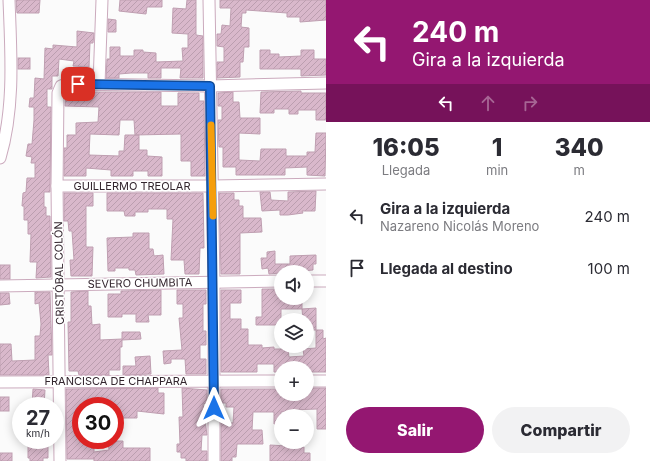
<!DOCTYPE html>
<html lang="es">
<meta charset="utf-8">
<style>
body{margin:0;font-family:Inter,sans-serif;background:#f2f2f3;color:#2b2b33;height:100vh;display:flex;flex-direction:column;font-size:15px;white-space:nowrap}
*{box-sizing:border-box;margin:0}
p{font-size:13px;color:#7c7c81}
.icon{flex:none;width:22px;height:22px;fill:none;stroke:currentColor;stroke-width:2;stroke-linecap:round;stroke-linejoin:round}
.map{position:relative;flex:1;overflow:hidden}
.drawer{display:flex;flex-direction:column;background:#fff;width:324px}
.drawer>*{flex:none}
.guide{background:#941771;color:#fff;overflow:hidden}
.buttons{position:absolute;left:274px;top:265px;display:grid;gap:8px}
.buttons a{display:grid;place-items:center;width:40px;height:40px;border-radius:50%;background:#fff;box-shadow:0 2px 10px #0003;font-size:20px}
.speed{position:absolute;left:12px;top:397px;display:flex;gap:8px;font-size:20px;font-weight:700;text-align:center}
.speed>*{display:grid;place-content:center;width:52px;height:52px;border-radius:50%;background:#fff;box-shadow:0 2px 10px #0003;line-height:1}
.speed small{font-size:10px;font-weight:400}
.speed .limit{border:6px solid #d22;background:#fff;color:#111}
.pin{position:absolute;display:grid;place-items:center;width:34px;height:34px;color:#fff;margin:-17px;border-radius:8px;box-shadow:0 2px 6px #0006}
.me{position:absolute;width:44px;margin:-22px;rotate:0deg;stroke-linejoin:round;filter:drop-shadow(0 0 3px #0008)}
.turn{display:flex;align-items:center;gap:14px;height:84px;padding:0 20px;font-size:18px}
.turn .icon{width:52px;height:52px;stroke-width:2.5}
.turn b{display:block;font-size:28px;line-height:34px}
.lanes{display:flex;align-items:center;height:38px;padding:0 20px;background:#0003;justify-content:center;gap:20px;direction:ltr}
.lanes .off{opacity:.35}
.eta{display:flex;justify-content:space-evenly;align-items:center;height:68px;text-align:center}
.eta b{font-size:24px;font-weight:800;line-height:28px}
.primary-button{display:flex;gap:8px;margin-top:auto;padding:8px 20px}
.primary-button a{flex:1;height:46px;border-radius:24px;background:#941771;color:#fff;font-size:16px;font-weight:800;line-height:46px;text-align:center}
.primary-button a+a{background:#f2f2f3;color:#2b2b33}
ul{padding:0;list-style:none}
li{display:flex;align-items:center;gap:12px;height:52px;padding:0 20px}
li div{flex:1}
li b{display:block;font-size:15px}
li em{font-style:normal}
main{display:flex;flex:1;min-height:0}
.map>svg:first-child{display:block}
.building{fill:url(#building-hatch);stroke:#bf9fb1}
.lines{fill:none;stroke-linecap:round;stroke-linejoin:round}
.minor-casing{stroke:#cbaabd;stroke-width:13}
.minor{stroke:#fff;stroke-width:11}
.route-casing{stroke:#114b97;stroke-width:10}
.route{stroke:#1a73e8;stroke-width:7}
.slow{stroke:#f59e0b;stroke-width:7}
.labels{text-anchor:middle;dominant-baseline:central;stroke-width:3;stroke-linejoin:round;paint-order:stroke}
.street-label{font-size:11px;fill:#33262e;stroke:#fff}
</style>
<main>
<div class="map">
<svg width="326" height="461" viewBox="0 0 326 461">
<defs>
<pattern id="building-hatch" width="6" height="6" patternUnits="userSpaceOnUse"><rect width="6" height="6" fill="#d9b8cb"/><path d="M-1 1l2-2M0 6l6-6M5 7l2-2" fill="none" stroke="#bb9eaf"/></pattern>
</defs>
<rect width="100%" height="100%" fill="#fbfbfb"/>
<g class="building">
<polygon points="16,0 40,0 39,13 17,13"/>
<polygon points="120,0 162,0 162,7 147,7 146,14 119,11"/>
<polygon points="187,0 196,0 196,35 203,36 203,78 180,78 181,68 161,68 161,78 148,78 148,73 131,73 119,74 119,78 106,78 107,59 110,59 110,47 120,47 120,56 134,56 134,50 143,50 143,52 156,53 156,62 183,61 182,48 188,48 188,34 172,33 173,8 186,9"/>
<polygon points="220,0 326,0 326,20 300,22 300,17 287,17 287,13 246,10 246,13 242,13 241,27 249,28 249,47 244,47 243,62 240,62 240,77 217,78 217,62 224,62 224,47 217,46 217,34 221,34 222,25 230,26 231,8 220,8"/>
<polygon points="108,19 116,20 116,32 108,32"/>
<polygon points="77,31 94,33 93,43 90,43 89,67 73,66 74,61 59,59 58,76 52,76 52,89 47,89 47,107 51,107 50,192 44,192 44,207 46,207 46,216 50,216 51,277 36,278 37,262 30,262 31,234 28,234 28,220 24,220 24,206 22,206 23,193 26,192 27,178 35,178 35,163 31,163 32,157 26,156 28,144 32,144 34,120 34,107 29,107 30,98 34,98 35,78 44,79 45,48 53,49 53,45 77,47"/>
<polygon points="260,50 270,50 270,54 279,54 279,57 301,56 301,50 314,50 314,59 326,59 326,75 301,76 301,69 260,69"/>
<rect x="18" y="58" width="12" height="11"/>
<polygon points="84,69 93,69 92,76 84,76"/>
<polygon points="301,91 301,93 326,93 326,120 316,120 316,110 298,110 298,114 289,114 289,109 274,109 274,113 260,113 261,92"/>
<polygon points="66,92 161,92 161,106 178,106 178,93 199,93 199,101 204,101 205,176 191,176 191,161 181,161 181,134 135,135 134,120 120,120 119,135 90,134 89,155 119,156 119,151 124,151 125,135 139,135 139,150 147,150 147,156 162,157 162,176 148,176 148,171 133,171 133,176 111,176 111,170 86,168 86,176 64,176 64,148 67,148 67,135 76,135 76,123 98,122 99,107 65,106"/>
<polygon points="233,92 233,102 239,102 240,118 260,118 260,134 239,133 239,160 260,161 261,149 286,149 286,156 307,156 307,152 315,152 316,133 326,133 325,176 307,175 307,167 285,168 285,175 236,175 236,167 223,167 223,147 219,147 218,120 222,120 222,106 218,106 218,93"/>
<polygon points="316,191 315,211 302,211 303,213 288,215 280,215 280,210 262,211 260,192 270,192 271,200 288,201 288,192"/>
<polygon points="64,193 93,193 93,206 86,206 86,247 93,247 92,276 71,276 70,260 74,260 72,231 69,231 68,221 64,221"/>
<polygon points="107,193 203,193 204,248 200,248 199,274 185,274 184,260 171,260 173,219 167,219 167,209 148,209 148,212 135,212 135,216 125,216 124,211 107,211"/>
<polygon points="219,193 234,193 234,200 239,200 239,206 243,206 243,218 261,218 262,232 240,233 240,274 221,274"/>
<polygon points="133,233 149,233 149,249 153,249 154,256 163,255 164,274 136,275 135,270 129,270 129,268 115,268 115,271 108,271 107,238 133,237"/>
<polygon points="275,251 275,264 290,264 290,256 316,255 316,264 313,264 313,270 269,274 268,268 262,269 261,258 267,258 267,252"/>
<rect x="0" y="265" width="10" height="14"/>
<polygon points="262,289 276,289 276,293 281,292 281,298 302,298 302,309 316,308 316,330 307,330 307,320 303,320 302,309 281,309 281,325 256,325 256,317 262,317"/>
<polygon points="161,290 161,315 148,315 149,322 136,322 136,314 122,314 122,317 108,317 108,294 121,294 121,291"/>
<polygon points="177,290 206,290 206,304 203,304 203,331 206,331 206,345 200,345 200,359 206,359 206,374 186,374 185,359 171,359 171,363 164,364 163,351 182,350 179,318 183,318 183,304 177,304"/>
<polygon points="221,290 241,290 241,303 230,303 230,319 241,319 241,329 248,329 248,345 262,345 262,348 274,347 274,349 288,349 289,357 304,356 303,349 316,348 316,330 323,330 323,339 326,338 326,372 307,372 307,368 304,368 304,366 281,368 281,372 274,372 274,364 257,364 257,372 221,372"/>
<polygon points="88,291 88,306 91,306 92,325 100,324 100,340 122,339 122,332 140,332 141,339 122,340 122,347 120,347 120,370 109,370 109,375 79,375 78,371 69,371 68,322 71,322 71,292"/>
<polygon points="35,292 50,292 52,355 48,355 49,375 0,375 0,344 11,344 12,361 35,360 35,336 40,336 41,324 39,303 35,304"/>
<polygon points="0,293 9,293 10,304 0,305"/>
<polygon points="150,356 151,374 123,375 123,366 136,366 135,357"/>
<polygon points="158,388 158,393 164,393 164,414 137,411 137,418 115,418 115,406 81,406 81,440 88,440 88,445 94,445 94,452 109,450 108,441 123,441 123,448 150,448 150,461 94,461 94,457 94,459 67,459 66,389"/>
<polygon points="182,388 207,390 207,403 203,404 207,435 202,435 201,451 207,451 207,461 186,461 186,458 181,458 181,452 177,452 177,444 180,444 179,417 183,417"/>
<polygon points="307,388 326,388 326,429 317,429 317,409 290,410 290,412 281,412 281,424 274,424 274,412 253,412 252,430 262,430 263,444 237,444 236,457 232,457 232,461 221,461 221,423 233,423 234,407 226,407 226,403 221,403 221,389 281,389 281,394 307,394"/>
<polygon points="33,389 45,390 44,406 32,406"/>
<rect x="0" y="397" width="9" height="14"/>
<polygon points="28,440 48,440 48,458 43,458 43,461 30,461 30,458 28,458"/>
<polygon points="270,445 304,447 304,453 310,453 310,461 270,461"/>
<rect x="0" y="453" width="12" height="8"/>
</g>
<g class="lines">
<defs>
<g id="minor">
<polyline points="209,0 214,282 214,461"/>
<polyline points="99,84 102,0"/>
<path d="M 0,158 C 15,107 11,53 9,0"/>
<polyline points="57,186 212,186 326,184"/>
<polyline points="307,281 326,281"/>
<polyline points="0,286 281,281"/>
<polyline points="307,381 326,381"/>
<polyline points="0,382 281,381"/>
<polyline points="60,461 57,186 58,93 61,86 67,84 210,86 326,83"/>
</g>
</defs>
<use href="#minor" class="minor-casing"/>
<use href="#minor" class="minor"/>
</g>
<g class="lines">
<defs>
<polyline id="route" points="78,84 210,86 214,408"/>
</defs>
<use href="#route" class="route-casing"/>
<use href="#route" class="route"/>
<polyline class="slow" points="211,125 213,216"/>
</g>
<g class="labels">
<g class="street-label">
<text x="132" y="186">GUILLERMO TREOLAR</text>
<text transform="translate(59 273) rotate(-91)">CRISTÓBAL COLÓN</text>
<text transform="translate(140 283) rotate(-1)">SEVERO CHUMBITA</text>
<text x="116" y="381">FRANCISCA DE CHAPPARA</text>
</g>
</g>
</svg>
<div class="buttons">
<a><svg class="icon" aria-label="sound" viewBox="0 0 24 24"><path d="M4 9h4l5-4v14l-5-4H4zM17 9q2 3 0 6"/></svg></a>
<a><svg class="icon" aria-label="layers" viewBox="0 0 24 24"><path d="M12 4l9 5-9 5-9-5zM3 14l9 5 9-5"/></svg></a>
<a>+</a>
<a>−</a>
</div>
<div class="speed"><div>27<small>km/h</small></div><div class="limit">30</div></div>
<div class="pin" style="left:78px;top:84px;background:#d93025"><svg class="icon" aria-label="arrive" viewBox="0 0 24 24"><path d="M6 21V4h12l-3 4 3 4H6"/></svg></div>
<svg class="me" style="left:214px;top:408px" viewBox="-20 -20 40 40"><path d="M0-17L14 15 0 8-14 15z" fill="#1a73e8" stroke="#fff" stroke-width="4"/></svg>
</div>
<section class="drawer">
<div class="guide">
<div class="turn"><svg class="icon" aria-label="left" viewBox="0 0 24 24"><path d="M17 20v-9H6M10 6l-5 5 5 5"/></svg><div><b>240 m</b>Gira a la izquierda</div></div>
<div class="lanes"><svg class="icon" aria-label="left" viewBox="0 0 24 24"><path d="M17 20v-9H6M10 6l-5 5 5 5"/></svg><svg class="icon off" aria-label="ahead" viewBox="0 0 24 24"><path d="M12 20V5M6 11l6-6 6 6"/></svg><svg class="icon off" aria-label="right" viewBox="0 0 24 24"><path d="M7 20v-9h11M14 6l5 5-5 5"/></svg></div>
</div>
<div class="eta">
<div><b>16:05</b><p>Llegada</p></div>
<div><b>1</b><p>min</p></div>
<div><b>340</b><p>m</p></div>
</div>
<ul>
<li><svg class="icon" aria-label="left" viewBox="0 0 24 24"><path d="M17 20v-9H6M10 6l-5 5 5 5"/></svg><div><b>Gira a la izquierda</b><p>Nazareno Nicolás Moreno</p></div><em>240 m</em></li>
<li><svg class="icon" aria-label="arrive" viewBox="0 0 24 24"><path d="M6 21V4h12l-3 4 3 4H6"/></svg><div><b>Llegada al destino</b></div><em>100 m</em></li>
</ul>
<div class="primary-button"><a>Salir</a><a>Compartir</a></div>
</section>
</main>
